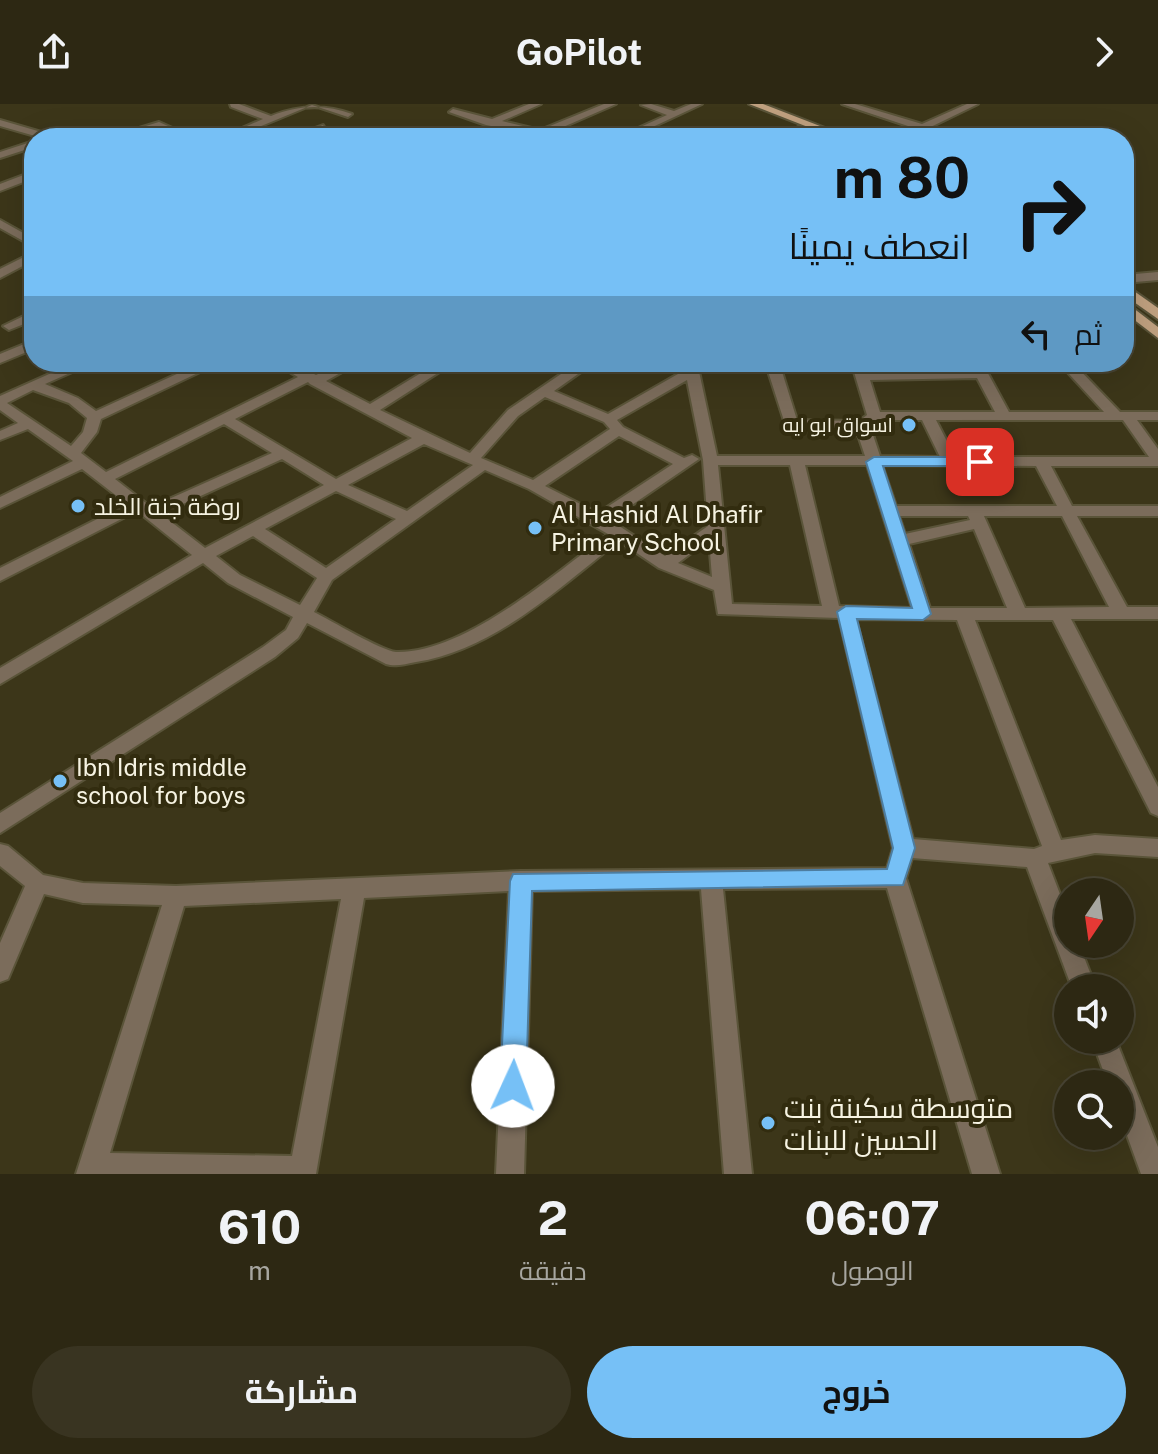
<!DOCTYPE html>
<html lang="ar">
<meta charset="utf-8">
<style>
body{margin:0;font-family:"Public Sans",Cairo,sans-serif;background:#393421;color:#f1f3f6;direction:rtl;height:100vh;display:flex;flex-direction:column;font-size:30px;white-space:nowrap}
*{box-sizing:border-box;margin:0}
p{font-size:26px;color:#a7a6a0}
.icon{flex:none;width:44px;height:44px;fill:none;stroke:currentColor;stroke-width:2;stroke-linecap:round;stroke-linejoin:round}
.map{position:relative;height:1070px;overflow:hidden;direction:ltr}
.drawer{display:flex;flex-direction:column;background:#2d2813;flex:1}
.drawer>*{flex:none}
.guide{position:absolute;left:24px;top:24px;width:1110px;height:244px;border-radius:32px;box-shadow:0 8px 32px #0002,0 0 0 2px #484433;direction:rtl;background:#76c0f6;color:#111;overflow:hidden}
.needle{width:52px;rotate:193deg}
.buttons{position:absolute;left:1054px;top:774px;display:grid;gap:16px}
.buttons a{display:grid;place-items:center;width:80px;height:80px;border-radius:50%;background:#2d2813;box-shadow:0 8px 32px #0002,0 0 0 2px #484433;font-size:40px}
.pin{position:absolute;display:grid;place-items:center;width:68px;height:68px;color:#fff;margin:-34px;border-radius:16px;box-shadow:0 4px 12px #0006}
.me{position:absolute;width:88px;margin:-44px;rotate:2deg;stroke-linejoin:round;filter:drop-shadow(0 0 6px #0008)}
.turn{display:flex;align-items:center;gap:28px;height:168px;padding:0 32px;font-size:36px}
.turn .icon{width:104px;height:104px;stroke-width:2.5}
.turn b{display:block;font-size:56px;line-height:68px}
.then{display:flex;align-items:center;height:76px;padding:0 32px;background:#0003;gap:16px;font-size:30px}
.eta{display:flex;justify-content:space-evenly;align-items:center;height:136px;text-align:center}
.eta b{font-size:48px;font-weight:700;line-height:56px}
.button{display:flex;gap:16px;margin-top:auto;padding:16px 32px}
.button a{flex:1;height:92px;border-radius:48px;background:#76c0f6;color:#111;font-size:32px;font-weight:700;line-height:92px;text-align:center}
.button a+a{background:#393421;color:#f1f3f6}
header{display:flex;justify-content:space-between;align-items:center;height:104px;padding:0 32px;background:#2d2813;font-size:36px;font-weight:700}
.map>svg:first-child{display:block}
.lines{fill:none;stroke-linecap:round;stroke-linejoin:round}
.minor-casing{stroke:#5a5439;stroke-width:4}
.major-casing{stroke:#5a5439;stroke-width:4}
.minor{fill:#7b6c5b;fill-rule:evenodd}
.major{fill:#bfa07f;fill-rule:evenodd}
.route{fill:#76c0f6;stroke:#4d7da0;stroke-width:2}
.poi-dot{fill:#76c0f6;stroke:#322c0f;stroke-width:3}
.labels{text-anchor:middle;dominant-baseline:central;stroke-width:8;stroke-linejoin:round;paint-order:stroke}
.far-poi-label{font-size:20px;fill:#f6f3e2;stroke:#322c0f;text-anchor:end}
.poi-label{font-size:24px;fill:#f6f3e2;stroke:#322c0f;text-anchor:start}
.near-poi-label{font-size:28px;fill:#f6f3e2;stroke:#322c0f;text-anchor:start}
</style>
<header><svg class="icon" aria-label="forward" viewBox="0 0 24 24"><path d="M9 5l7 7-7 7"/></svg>GoPilot<svg class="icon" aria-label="share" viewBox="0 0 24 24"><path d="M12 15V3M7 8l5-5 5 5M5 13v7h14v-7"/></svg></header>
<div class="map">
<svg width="1158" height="1070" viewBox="0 0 1158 1070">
<rect width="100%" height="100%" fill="#3c3619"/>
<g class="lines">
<defs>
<g id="minor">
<path d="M 230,0 L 239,0 L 271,12 C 299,1 325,0 352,10 L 348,13 L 312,1 L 232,34 L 219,34 L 263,15 L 231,3 Z"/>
<polygon points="529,0 541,0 502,17 540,26 604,0 616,0 538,34 525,34 532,30 486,21 449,8 453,5 492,15"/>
<polygon points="651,0 674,7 691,0 702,0 629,34 616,34 667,11 641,1"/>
<polygon points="842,0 855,0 922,20 967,0 978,0 908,34 895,34 914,24"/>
<polygon points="0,16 55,32 57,34 42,34 0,22"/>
<path d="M 159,18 L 195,34 C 180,34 169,24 157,24 C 141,24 124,34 106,34 Z"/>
<polygon points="323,21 326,26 302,34 288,34"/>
<polygon points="800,22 808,24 790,34 778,34"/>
<polygon points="566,24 591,32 593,34 578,34 563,29"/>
<polygon points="700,28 703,33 689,34"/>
<polygon points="34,37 34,43 0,54 0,48"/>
<polygon points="34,67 34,74 0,87 0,80"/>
<polygon points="0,116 34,135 34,143 0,124"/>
<polygon points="34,148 34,156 0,174 0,165"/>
<polygon points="1158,168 1158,176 1124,179 1124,171"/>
<polygon points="34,207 34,216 9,226 3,222"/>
<polygon points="34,236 34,245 0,259 0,250"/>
<path d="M 76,258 L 95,258 L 45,280 L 78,294 L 96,307 L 203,258 L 221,258 L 101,315 L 97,328 L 81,349 L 106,368 L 298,273 L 273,258 L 290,258 L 316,271 L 343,258 L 360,258 L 326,277 L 370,300 L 439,258 L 455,258 L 380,306 L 470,349 L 508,306 L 561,270 L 540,258 L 558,258 L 570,264 L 579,258 L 595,258 L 554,287 L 608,310 L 685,266 L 683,258 L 697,258 L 717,352 L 865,352 L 856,325 L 786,323 L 765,258 L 779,258 L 797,316 L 859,317 L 867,311 L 851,258 L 865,258 L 868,268 L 973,266 L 970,262 L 977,258 L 984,262 L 1009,308 L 1104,308 L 1058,258 L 1072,258 L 1120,308 L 1158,308 L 1158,316 L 1137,316 L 1158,345 L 1158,362 L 1051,362 L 1072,402 L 1158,402 L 1158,412 L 1077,412 L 1127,503 L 1158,503 L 1158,515 L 1071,515 L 1158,683 L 1158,712 L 1151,709 L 1053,516 L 975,516 L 1061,736 L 1095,731 L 1158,735 L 1158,753 L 1095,749 L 1048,759 L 1068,811 L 1068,840 L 1079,840 L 1096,884 L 1072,884 L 1027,763 L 912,754 L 906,774 L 1000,1070 L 972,1070 L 887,784 L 723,785 L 752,1070 L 724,1070 L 701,785 L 532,787 L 524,1070 L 496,1070 L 509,787 L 364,794 L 316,1070 L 76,1070 L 162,801 L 83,799 L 44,790 L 8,875 L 0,878 L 0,839 L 25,782 L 0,762 L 0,740 L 8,742 L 43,771 L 83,779 L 176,782 L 521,767 L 887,764 L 893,744 L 839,514 L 718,510 L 714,486 L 659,464 L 619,437 C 559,484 494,546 416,558 C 406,560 395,563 386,560 L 307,519 L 298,534 L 275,553 L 0,729 L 0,709 L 263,543 L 286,526 L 293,513 L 228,479 L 203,459 L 0,580 L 0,564 L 192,451 L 137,407 L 0,477 L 0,464 L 127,400 L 82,365 L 0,404 L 0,393 L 73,357 L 28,325 L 0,336 L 0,327 L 18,319 L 0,306 L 0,292 ZM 977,274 L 995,308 L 880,308 L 870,276 ZM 687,276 L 703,356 L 708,422 L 665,452 L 610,416 L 699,355 L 692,351 L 684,354 L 623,323 L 617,316 ZM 308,278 L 310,280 L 412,334 L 336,375 L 235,315 ZM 33,286 L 69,299 L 87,314 L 83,328 L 71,342 L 7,299 ZM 545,293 L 604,318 L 610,325 L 533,376 L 481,354 L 518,312 ZM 877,316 L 922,316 L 940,353 L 880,352 L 870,322 ZM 936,316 L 1123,316 L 1149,353 L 955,353 ZM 224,320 L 272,349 L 151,403 L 115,375 ZM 619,332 L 673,360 L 598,409 L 545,382 ZM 424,340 L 473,361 L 407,407 L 348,381 ZM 282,355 L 324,381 L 205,444 L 161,410 ZM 718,361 L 790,361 L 822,502 L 732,500 ZM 805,361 L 867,361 L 912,504 L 839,502 ZM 882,361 L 1036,362 L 1057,402 L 896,402 ZM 485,366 L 529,385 L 608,430 C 556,469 464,550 396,548 C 382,547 330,516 314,508 L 332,476 ZM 336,387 L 396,415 L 326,464 L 265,425 ZM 899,412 L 968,412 L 970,416 L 905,430 ZM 984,412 L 1062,412 L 1109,503 L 1025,504 ZM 974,425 L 1007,504 L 930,504 L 909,440 ZM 253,432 L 317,474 L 300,501 L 240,471 L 216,452 ZM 709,436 L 712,473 L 678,459 ZM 856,515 L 957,516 L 1042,742 L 1034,745 L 913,735 ZM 341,795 L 292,1052 L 110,1049 L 184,802 Z"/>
<polygon points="1092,936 1116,936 1158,1043 1158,1070 1141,1070 1120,1012 1120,980 1108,980"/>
</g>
<g id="major">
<polygon points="749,0 763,0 851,34 836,34"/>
<polygon points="1124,180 1158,204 1158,215 1124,191"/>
<polygon points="1124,197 1158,223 1158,234 1124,208"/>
</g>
</defs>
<use href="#minor" class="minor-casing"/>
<use href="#major" class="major-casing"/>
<use href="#minor" class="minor"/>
<use href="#major" class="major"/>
</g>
<polygon class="route" points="874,353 980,353 988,358 980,362 883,362 931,510 923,516 857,515 915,744 903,781 532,787 526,982 523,991 513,995 504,991 500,982 510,777 513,770 887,765 893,744 837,508 846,502 912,504 866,358"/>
<g class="poi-dot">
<circle cx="909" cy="321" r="8"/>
<circle cx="78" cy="402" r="8"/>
<circle cx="535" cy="424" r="8"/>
<circle cx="60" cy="677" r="8"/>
<circle cx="768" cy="1019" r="8"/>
</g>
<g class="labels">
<g class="far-poi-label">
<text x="893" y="321">اسواق ابو ايه</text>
</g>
<g class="poi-label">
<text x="94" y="402">روضة جنة الخلد</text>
<text x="551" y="410">Al Hashid Al Dhafir<tspan x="551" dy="28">Primary School</tspan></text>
<text x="76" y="663">Ibn Idris middle<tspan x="76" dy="28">school for boys</tspan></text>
</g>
<g class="near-poi-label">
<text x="784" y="1003">متوسطة سكينة بنت<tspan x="784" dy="32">الحسين للبنات</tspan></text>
</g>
</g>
</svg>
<div class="buttons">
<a><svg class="needle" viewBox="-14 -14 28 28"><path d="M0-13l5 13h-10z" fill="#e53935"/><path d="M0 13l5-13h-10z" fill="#a7a6a0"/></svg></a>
<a><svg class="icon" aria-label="sound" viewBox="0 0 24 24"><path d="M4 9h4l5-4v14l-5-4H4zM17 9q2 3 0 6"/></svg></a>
<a><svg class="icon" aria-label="search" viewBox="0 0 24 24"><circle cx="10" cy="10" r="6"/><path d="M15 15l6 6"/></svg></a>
</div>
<div class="pin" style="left:980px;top:358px;background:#d93025"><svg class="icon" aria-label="arrive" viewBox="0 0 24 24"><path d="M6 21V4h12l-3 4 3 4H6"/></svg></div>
<svg class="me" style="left:513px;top:982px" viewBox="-20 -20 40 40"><circle r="19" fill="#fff"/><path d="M0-13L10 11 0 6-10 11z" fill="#76c0f6"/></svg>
<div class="guide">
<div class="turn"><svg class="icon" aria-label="right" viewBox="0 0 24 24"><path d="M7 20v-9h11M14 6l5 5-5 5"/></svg><div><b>80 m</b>انعطف يمينًا</div></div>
<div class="then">ثم<svg class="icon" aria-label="left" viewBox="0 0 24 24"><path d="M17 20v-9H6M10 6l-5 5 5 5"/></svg></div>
</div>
</div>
<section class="drawer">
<div class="eta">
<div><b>06:07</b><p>الوصول</p></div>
<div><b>2</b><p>دقيقة</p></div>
<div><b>610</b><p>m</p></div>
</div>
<div class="button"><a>خروج</a><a>مشاركة</a></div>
</section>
